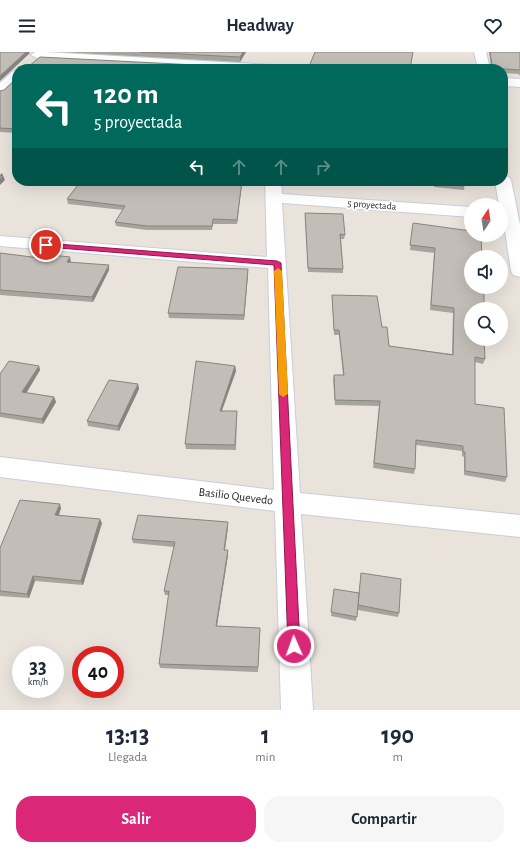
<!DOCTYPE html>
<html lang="es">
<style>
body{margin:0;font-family:"Alegreya Sans",sans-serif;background:#f6f6f7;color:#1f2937;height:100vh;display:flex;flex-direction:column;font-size:15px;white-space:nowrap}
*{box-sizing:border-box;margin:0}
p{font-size:13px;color:#747a83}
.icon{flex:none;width:22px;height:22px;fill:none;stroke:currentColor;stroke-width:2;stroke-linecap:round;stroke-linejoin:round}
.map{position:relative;height:658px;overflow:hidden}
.side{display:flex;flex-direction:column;background:#fff;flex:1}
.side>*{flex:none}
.guide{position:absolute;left:12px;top:12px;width:496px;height:122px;border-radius:16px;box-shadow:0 4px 16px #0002;background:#00695c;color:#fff;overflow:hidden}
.needle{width:26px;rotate:12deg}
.tools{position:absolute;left:464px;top:146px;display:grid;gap:8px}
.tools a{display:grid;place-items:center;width:44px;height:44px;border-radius:50%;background:#fff;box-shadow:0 4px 16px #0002;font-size:20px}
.speed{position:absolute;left:12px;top:594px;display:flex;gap:8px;font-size:20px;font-weight:700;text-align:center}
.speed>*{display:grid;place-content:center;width:52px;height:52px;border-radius:50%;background:#fff;box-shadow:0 4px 16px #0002;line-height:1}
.speed small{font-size:10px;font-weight:400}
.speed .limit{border:6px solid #d22;background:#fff;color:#111}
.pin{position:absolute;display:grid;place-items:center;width:34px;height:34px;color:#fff;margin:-17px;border:2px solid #fff;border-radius:50%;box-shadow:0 1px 4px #0007}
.me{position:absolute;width:44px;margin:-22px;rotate:358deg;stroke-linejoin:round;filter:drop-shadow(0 0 3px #0008)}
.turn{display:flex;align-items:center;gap:14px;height:84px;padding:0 16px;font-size:18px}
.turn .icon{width:52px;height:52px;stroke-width:2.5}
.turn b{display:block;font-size:28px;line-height:34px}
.lanes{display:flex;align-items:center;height:38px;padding:0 16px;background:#0003;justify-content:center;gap:20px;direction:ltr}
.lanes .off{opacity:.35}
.eta{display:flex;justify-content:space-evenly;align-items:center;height:68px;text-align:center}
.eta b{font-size:24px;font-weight:600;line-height:28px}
.cta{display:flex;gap:8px;margin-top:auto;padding:8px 16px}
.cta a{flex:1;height:46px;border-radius:16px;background:#db2777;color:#fff;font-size:16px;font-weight:600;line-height:46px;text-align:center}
.cta a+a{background:#f6f6f7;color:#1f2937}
header{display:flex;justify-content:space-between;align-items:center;height:52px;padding:0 16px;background:#fff;font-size:18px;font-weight:600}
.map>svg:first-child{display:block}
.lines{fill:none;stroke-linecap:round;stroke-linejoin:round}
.minor-casing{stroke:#cacdd9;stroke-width:2}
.minor{fill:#fff;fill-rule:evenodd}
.wall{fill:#a7a39d}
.shaded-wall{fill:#888480}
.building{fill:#c2bdb7;stroke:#888480}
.route{fill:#db2777;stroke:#8e194d}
.slow{fill:#f59e0b}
.labels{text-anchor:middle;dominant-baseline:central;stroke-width:4;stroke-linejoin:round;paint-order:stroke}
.far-street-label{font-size:10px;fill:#282828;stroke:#fff}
.street-label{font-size:12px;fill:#282828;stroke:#fff}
</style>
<header><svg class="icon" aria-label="menu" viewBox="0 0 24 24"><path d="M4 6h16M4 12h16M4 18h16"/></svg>Headway<svg class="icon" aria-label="heart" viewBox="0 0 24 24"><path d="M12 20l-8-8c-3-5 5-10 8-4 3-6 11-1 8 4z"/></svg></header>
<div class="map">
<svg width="520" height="658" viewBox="0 0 520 658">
<rect width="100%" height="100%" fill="#e9e3dc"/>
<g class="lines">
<defs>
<g id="minor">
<polygon points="45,0 273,13 279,17 213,17 37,6 31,3 35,0"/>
<polygon points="474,0 486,0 490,17 478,17"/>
<polygon points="17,18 17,29 4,41 0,42 0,31 13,19"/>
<polygon points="503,26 520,27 520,35 503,34"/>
<polygon points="503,123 509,125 511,128 520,173 520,225 513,223 511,219 501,153 499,153 495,129 503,129"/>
<polygon points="265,129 281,129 282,142 471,155 471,165 282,151 300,441 520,463 520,485 301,462 313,658 281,658 275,459 0,425 0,405 274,438 268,216 0,194 0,184 267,205"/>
</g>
</defs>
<use href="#minor" class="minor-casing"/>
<use href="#minor" class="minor"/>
</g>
<g class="wall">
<polygon points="61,0 246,0 240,10"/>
<polygon points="489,0 520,0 520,24 519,22 503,21 503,17 490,17 491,15"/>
<polygon points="17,26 17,81 0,80 0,39 4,38"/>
<polygon points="242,129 237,172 213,172 212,178 147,178 116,174 115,170 123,158 68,152 67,147"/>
<polygon points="435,129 465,129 464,138 434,135"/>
<polygon points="305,161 345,183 344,187 341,187 343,217 343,221 308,220"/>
<polygon points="412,176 471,179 485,307 483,312 475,310 475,352 507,425 505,430 464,423 464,405 462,404 462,399 416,393 415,417 414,422 373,416 379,354 335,353 333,327 334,323 343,323 339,283 334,283 332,247 332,243 382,275 389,294 452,302 453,261 430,258 434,201 410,198"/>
<polygon points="0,201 71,210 70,210 109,218 93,250 0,243"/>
<polygon points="248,221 244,268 169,266 168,261"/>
<polygon points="39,314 40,318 26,341 54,345 56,350 43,372 0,365 0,322"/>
<polygon points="235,314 236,319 222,359 237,359 236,398 186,397 185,392"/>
<polygon points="138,332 139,337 119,379 88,374 87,369"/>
<polygon points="61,456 59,463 102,471 83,533 35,529 29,546 0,544 0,496"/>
<polygon points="228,475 225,498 228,503 217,574 260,576 258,620 160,616 159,612 169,543 165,543 164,539 174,495 133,491 132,487"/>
<polygon points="361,521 399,561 398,565 358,558 356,569 331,564 334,537 358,549"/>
</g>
<g class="shaded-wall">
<polygon points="26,0 29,0 30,1 0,29 0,24"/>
<polygon points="243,0 246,0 240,10 240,5"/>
<polygon points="2,121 5,128 0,133 0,123"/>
<polygon points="242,129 237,172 237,168"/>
<polygon points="70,205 71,210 68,215 67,210"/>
<polygon points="109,213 109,218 93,250 92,245"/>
<polygon points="248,217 248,221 244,268 244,263"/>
<polygon points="39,314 40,318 24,345 22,340"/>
<polygon points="235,314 236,319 220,363 220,359"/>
<polygon points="138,332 139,337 119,379 118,374"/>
<polygon points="54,345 56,350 43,372 42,367"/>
<polygon points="60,452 61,456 57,468 55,463"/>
<polygon points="100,467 102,471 83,533 81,529"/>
<polygon points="228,470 228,475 224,503 224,498"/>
<polygon points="228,498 228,503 216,579 216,574"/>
<polygon points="33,524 35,529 29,546 27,542"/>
</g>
<g class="building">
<polygon points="0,0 26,0 0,24"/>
<polygon points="141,0 243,0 240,5"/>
<polygon points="315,0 413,0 410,17 308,17"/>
<polygon points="490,0 520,0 520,18 491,16 492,13"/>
<polygon points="40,5 234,15 233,17 18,17 18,15 29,14"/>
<polygon points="17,26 17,77 0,76 0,39 4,38"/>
<polygon points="0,124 3,124 0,128"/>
<polygon points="81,129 242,129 237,168 213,167 212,174 147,174 115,170 125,154 67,147"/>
<polygon points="435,129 465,129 464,134 435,131"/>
<polygon points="305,161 343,162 345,183 340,182 343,217 308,216"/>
<polygon points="413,171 471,179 471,183 481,183 482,205 471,205 471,235 484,235 484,257 471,257 471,287 484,287 485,307 475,305 475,352 504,356 507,425 465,419 465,400 463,400 463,394 416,388 415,417 374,411 380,349 335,348 334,323 344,323 339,278 334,278 332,243 377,244 382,275 387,275 389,294 453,303 454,256 431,253 435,196 410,193"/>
<polygon points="0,201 40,206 43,202 70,205 67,210 109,213 92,245 0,238"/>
<polygon points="178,215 248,217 244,263 168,261"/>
<polygon points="9,309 39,314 22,340 54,345 42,367 0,361 0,322"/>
<polygon points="196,309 235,314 220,359 237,359 235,393 185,392"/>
<polygon points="109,328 138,332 118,374 87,369"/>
<polygon points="20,448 60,452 55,463 100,467 81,529 33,524 27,542 0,539 0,496"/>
<polygon points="138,463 228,470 224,498 228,498 216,574 260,576 258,615 159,612 169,539 164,539 175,490 132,487"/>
<polygon points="361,521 401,527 399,561 358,553"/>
<polygon points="334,537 359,541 357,565 331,560"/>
</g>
<polygon class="route" points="44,191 277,209 281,211 300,594 299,598 294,600 290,598 288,594 274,213 46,195 44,194"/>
<polygon class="slow" points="278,216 282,219 288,342 283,345 279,342 274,219"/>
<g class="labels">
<g class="far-street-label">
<text transform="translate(372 153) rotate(4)">5 proyectada</text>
</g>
<g class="street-label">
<text transform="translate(236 444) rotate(7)">Basilio Quevedo</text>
</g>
</g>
</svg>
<div class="tools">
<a><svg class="needle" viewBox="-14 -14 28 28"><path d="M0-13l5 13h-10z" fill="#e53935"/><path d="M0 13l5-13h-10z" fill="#747a83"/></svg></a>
<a><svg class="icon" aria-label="sound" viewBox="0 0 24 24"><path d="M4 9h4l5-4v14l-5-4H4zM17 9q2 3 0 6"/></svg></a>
<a><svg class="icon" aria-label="search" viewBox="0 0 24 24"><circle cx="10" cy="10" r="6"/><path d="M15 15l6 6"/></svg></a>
</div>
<div class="speed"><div>33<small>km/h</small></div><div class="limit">40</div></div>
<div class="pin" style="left:46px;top:193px;background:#d93025"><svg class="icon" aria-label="arrive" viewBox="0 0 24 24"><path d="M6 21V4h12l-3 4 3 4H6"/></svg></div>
<svg class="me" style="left:294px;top:594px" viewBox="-20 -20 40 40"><circle r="17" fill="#db2777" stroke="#fff" stroke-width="3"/><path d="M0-11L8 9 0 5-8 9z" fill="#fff"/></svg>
<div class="guide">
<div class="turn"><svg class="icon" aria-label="left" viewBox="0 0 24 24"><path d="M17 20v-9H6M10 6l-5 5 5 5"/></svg><div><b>120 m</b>5 proyectada</div></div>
<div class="lanes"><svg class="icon" aria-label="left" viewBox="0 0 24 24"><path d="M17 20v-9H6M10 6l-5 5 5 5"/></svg><svg class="icon off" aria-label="ahead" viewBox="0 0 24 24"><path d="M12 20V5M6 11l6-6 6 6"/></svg><svg class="icon off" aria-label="ahead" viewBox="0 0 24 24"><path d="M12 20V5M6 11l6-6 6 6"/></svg><svg class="icon off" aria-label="right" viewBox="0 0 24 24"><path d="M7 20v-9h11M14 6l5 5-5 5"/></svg></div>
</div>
</div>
<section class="side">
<div class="eta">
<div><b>13:13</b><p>Llegada</p></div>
<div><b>1</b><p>min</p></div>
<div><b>190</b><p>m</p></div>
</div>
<div class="cta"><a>Salir</a><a>Compartir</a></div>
</section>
